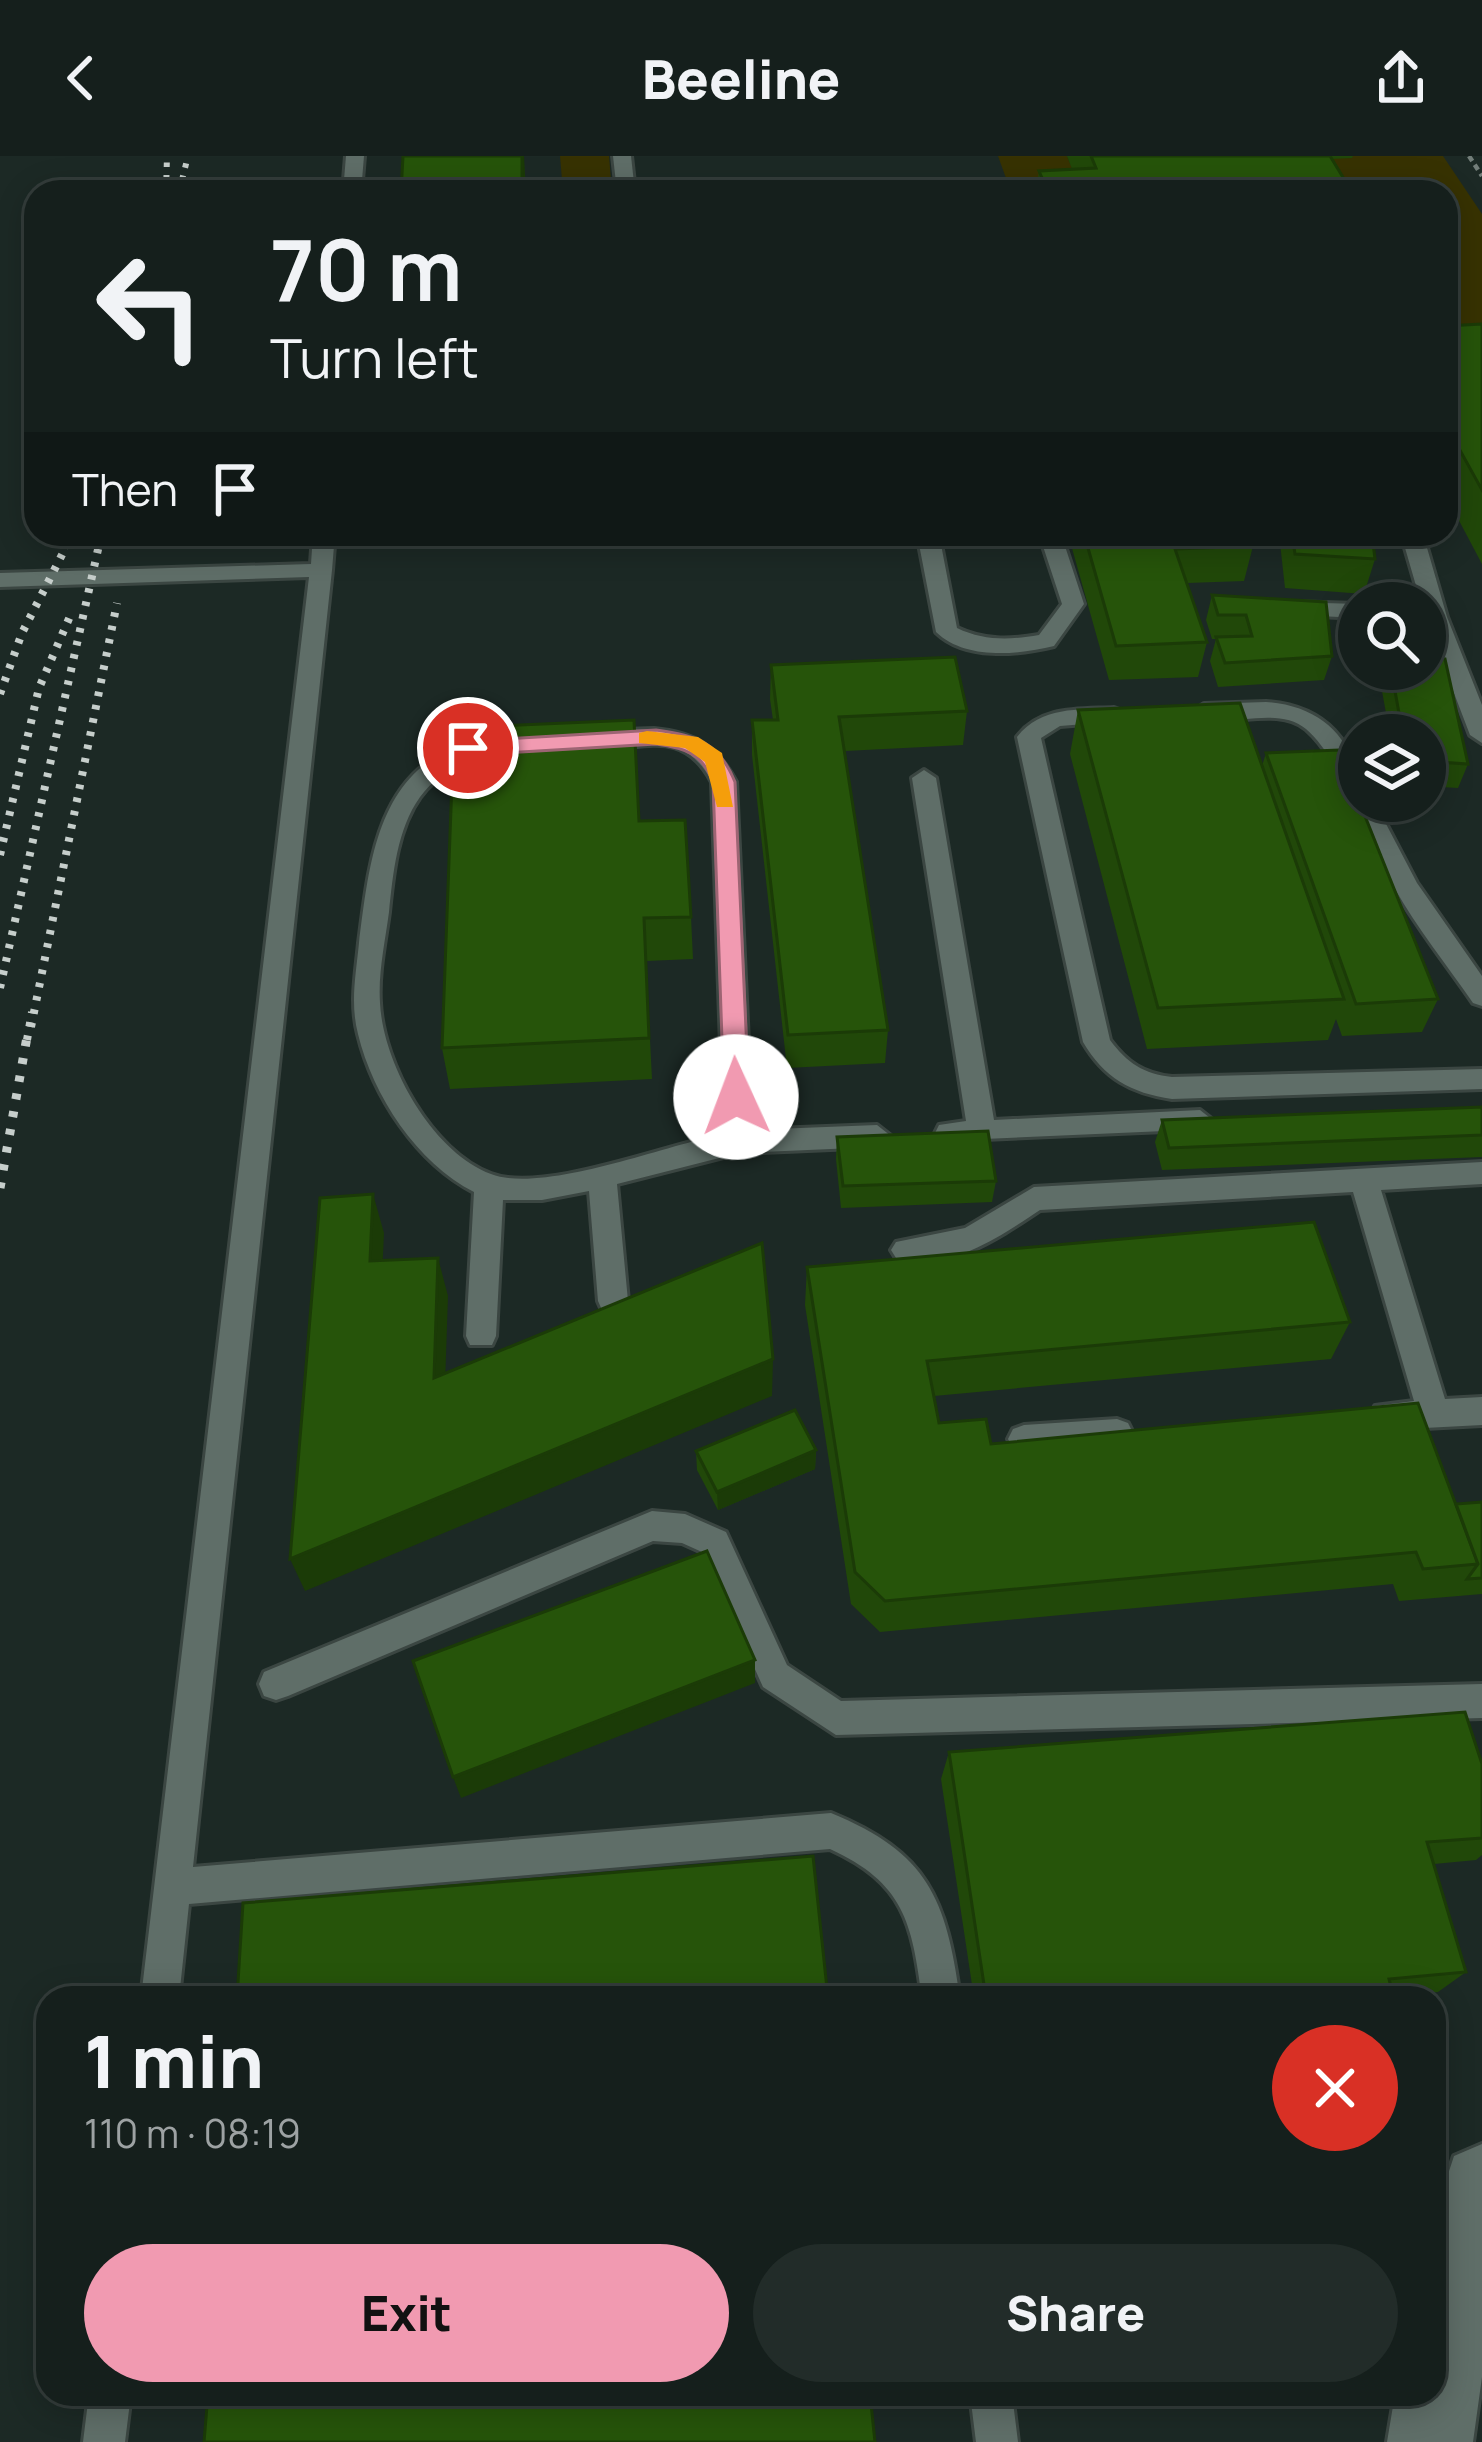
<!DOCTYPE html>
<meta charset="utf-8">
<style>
body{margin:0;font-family:Manrope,sans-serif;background:#222c29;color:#f1f3f6;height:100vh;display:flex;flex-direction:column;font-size:45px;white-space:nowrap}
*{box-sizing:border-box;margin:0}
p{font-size:39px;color:#9da2a3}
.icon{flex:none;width:66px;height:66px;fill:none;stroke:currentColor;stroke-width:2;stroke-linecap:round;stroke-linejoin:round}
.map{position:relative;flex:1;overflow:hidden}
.details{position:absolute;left:36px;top:1830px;width:1410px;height:420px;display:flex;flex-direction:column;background:#151f1c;border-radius:36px;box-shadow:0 6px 30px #0003,0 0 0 3px #343d3b}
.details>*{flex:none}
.hud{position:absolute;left:24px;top:24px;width:1434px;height:366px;border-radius:36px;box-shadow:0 6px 30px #0003,0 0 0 3px #343d3b;background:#151f1c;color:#f1f3f6;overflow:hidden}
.fabs{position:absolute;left:1338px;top:426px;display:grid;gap:24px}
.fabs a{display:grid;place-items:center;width:108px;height:108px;border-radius:50%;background:#151f1c;box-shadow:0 6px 30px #0003,0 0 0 3px #343d3b;font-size:60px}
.pin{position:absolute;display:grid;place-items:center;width:102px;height:102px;color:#fff;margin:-51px;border:6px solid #fff;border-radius:50%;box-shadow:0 3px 12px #0007}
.me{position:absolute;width:132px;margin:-66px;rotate:358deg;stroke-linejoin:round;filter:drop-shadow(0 0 9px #0008)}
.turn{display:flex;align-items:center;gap:42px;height:252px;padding:0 48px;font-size:54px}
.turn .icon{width:156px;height:156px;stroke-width:2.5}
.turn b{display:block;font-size:84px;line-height:102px}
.then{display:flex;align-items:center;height:114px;padding:0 48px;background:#0003;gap:24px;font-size:45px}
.round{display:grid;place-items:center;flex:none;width:126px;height:126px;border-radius:63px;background:#222c29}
.overview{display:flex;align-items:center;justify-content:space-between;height:204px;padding:0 48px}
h1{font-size:72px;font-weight:800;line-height:90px}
.primary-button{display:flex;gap:24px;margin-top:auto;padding:24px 48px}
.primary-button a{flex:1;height:138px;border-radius:72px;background:#f19ab1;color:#111;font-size:48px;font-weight:800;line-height:138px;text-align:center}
.primary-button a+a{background:#222c29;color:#f1f3f6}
header{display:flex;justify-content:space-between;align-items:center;height:156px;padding:0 48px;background:#151f1c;font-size:54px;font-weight:800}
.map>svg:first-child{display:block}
.green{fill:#373202}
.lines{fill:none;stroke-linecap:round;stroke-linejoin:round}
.lane-casing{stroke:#3b4642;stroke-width:6}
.street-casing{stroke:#3b4642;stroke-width:6}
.path{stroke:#727d79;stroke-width:4.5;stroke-dasharray:6 4.5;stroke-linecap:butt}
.lane{fill:#5f6e68;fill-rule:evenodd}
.street{fill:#5f6e68;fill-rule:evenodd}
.rail-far2{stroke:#c6cecb;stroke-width:6;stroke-dasharray:4.5 8;stroke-linecap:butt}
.rail-far1{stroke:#c6cecb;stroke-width:8;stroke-dasharray:4.5 9;stroke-linecap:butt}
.rail{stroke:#c6cecb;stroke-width:9;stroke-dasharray:6 12;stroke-linecap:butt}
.wall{fill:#214809}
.shaded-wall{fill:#1b3b07}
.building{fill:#26540a;stroke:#1b3b07;stroke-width:3}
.route{fill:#f19ab1;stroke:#9d6473;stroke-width:3}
.slow{fill:#f59e0b}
</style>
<header><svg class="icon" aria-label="back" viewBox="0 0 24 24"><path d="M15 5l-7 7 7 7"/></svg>Beeline<svg class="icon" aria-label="share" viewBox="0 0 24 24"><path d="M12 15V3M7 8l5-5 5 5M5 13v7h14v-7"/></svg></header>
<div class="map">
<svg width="1482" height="2286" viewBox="0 0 1482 2286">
<rect width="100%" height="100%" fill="#1c2925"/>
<g class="green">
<polygon points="560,0 609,0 612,36 563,36"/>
<polygon points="998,0 1067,0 1082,36 1011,36"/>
<polygon points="1351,0 1443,0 1482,58 1482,192 1446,193 1446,36 1316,36 1298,5"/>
</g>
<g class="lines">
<defs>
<g id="lane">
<polygon points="346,0 364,0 361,36 343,36"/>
<polygon points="613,0 631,0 635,36 617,36"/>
<path d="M 313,378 L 335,378 L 332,414 L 193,1711 L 831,1657 C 928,1697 946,1742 960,1842 L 922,1842 C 912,1766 904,1727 830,1693 L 189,1748 L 179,1842 L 141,1842 L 309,421 L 0,431 L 0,417 L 311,408 Z"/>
<path d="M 917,378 L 939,378 L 957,472 C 984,485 1010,484 1039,479 L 1062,448 L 1039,378 L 1061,378 L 1084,448 L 1054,490 C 1017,499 965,504 936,476 Z"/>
<polygon points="1401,378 1423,378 1447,461 1482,549 1482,587 1470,579 1425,461 1425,447 1421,447"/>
<polygon points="1287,446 1359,448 1359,462 1279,458 1276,453"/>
<path d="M 1266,546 C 1324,550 1359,586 1359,645 L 1374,645 L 1417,727 L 1482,820 L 1482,850 L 1473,847 C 1447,809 1417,772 1395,733 C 1368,687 1345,607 1306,573 C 1274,546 1215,579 1192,556 L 1204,548 Z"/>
<path d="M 1114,552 L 1122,555 L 1122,565 L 1060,570 L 1041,582 L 1110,884 C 1127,907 1144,918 1172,921 L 1482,913 L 1482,933 L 1172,943 C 1131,937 1104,922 1083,886 L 1017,581 C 1041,550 1078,554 1114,552 Z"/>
<path d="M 654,573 C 695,577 717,590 736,626 L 752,974 L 877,969 L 891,980 L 877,991 L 739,997 L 617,1028 L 628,1145 L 624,1154 L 602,1154 L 598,1145 L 589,1035 L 542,1044 L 503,1044 L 496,1180 L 492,1189 L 470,1189 L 466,1180 L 474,1036 C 417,1007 373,940 358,878 C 350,847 356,818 359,787 C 369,711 376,618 461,589 C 474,585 483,579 496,583 L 496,593 C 467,604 439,615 420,641 C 397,673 393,718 389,756 C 385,786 378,817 380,847 C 383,908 432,996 491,1018 C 543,1038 666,989 724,978 L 712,626 C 675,555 616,613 584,583 L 596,575 Z"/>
<polygon points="924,614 936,622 994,964 1200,954 1214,965 1210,973 939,985 935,977 939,969 966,965 912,622"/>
<path d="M 1482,1006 L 1482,1028 L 1381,1034 L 1445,1243 L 1482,1241 L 1482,1269 L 1386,1274 L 1375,1270 L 1370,1260 L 1375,1250 L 1414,1245 L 1353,1036 L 1040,1054 C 1001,1080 945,1119 896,1102 L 891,1094 L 896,1086 L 965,1072 L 1034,1031 Z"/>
<polygon points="1117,1263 1128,1267 1133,1277 1128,1287 1117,1291 1024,1297 1013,1293 1008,1283 1013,1273 1024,1269"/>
<polygon points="652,1355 685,1358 726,1376 787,1509 841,1545 1482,1528 1482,1562 836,1579 763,1531 702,1396 682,1387 653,1385 288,1540 276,1544 264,1540 259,1528 264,1516"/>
<polygon points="89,2238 131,2238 125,2286 83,2286"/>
<polygon points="970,2238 1012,2238 1018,2286 976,2286"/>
</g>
<polygon id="street" points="1482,1988 1482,2221 1473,2286 1387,2286 1395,2238 1434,2238 1434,2061 1454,2000"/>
</defs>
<use href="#lane" class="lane-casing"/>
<use href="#street" class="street-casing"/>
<polyline class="path" points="1469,0 1482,20"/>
<use href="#lane" class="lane"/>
<use href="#street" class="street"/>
<g class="rail-far2">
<polyline points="166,36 167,0"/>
<polyline points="179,36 188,0"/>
<polyline points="65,392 72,378"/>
<polyline points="98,392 101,378"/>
</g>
<g class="rail-far1">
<polyline points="0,538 22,477 67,389"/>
<polyline points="0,699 39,532 71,458"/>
<polyline points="0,832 99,389"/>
<polyline points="31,871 117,447"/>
<polyline points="27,884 32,856"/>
</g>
<polyline class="rail" points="0,1032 27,881"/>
</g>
<g class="wall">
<polygon points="1067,0 1353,0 1352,2 1332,3 1352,36 1036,36 1039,15 1072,13"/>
<polygon points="1482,168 1482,408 1446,340 1446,170"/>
<polygon points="1068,378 1248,378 1253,390 1244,425 1187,427 1207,486 1198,521 1109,524"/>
<polygon points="1279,378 1372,378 1375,403 1364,438 1285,432"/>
<polygon points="1212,439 1332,500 1324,524 1218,531 1210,505 1216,483 1212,483 1206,464"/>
<polygon points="771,509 967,555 963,589 845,595 888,874 885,907 787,912 752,599 752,564 773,564 770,543"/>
<polygon points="1384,513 1425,513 1468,608 1458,632 1425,630 1425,579 1390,579 1380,524"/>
<polygon points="1078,554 1262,610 1266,597 1438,843 1422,876 1342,880 1336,863 1328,884 1147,893 1070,598"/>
<polygon points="640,665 691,761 693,803 646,805 652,923 450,933 442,892"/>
<polygon points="1482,951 1482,1001 1162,1014 1155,986 1162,964"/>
<polygon points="837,981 996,1025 992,1046 841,1052 836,1003"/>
<polygon points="807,1111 1350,1166 1331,1203 934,1240 939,1267 991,1288 1456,1348 1482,1346 1482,1438 1399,1445 1393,1428 880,1476 851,1448 805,1149"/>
<polygon points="816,1294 815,1313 718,1354 697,1314 696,1295"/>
<polygon points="949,1596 1482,1608 1482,1699 1476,1704 1434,1708 1466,1816 1438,1836 1394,1840 1394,1842 974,1842 941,1623"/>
<polygon points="1032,2238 1170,2238 1034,2252"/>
</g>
<g class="shaded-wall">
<polygon points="522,0 524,0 526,36 522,36"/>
<polygon points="373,1038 384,1077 381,1143 370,1105"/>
<polygon points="438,1102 448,1140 444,1258 434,1222"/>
<polygon points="773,1203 772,1240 305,1435 290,1403"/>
<polygon points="816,1294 815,1313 718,1354 717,1336"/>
<polygon points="755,1504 755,1527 461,1642 453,1621"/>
</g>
<g class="building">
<polygon points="403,0 522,0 522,36 401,36"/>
<polygon points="1091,0 1330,0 1352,36 1048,36 1039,15 1096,12"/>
<polygon points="1482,168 1482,334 1446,269 1446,170"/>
<polygon points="1084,378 1248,378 1253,390 1175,393 1207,486 1116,490"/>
<polygon points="1292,378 1372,378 1375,403 1295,398"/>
<polygon points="1212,439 1326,446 1332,500 1225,507 1216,481 1252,480 1246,459 1218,459"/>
<polygon points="955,501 967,555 839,561 888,874 788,879 752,564 778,564 771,509"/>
<polygon points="1425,502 1445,503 1468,608 1425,605 1425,579 1403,579 1391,513 1425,513"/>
<polygon points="1240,547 1344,843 1158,852 1078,554"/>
<polygon points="634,564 639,665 685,664 691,761 644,762 649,882 442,892 454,572"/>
<polygon points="1339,594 1359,645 1438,843 1356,848 1266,597"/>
<polygon points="1482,951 1482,979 1169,992 1162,964"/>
<polygon points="988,975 996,1025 843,1030 837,981"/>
<polygon points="373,1038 370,1105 438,1102 434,1222 762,1087 773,1203 290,1403 320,1042"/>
<polygon points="1314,1066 1350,1166 927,1205 939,1267 986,1263 991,1288 1418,1247 1478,1408 1423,1413 1416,1396 885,1445 855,1416 807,1111"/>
<polygon points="795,1254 816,1294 717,1336 696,1295"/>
<polygon points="1482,1346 1482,1422 1467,1423 1478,1408 1456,1348"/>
<polygon points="707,1395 755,1504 453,1621 413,1505"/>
<polygon points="1465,1556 1482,1608 1482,1682 1427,1686 1466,1816 1389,1823 1394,1842 986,1842 949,1596"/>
<polygon points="813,1700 828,1842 237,1842 243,1747"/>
<polygon points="208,2238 870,2238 875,2286 204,2286"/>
<polygon points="1046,2238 1142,2238 1047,2247"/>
</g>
<path class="route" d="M 656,574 C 697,580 719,586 735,626 L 749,941 L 736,951 L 724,941 L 713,626 C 702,597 685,592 656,588 L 468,599 L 457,592 L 468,585 Z"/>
<polygon class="slow" points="647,575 698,581 722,597 733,651 717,651 705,606 685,592 639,587 639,577"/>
</svg>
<div class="fabs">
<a><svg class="icon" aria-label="search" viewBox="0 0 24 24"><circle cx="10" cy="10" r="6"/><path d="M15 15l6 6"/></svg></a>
<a><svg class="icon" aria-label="layers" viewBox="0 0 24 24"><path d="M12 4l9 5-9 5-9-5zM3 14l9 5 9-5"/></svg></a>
</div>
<div class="pin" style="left:468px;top:592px;background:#d93025"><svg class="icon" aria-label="arrive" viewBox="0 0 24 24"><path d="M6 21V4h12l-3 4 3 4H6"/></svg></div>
<svg class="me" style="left:736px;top:941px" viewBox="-20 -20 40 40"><circle r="19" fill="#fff"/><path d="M0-13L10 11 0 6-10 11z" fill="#f19ab1"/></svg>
<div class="hud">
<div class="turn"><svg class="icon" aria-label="left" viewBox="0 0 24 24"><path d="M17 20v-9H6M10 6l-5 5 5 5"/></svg><div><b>70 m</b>Turn left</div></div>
<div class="then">Then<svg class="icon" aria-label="arrive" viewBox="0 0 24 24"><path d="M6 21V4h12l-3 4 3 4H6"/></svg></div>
</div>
<section class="details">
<div class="overview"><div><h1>1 min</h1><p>110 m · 08:19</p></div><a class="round" style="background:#d93025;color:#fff"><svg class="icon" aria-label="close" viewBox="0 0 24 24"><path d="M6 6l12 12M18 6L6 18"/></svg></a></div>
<div class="primary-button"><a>Exit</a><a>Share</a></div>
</section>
</div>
